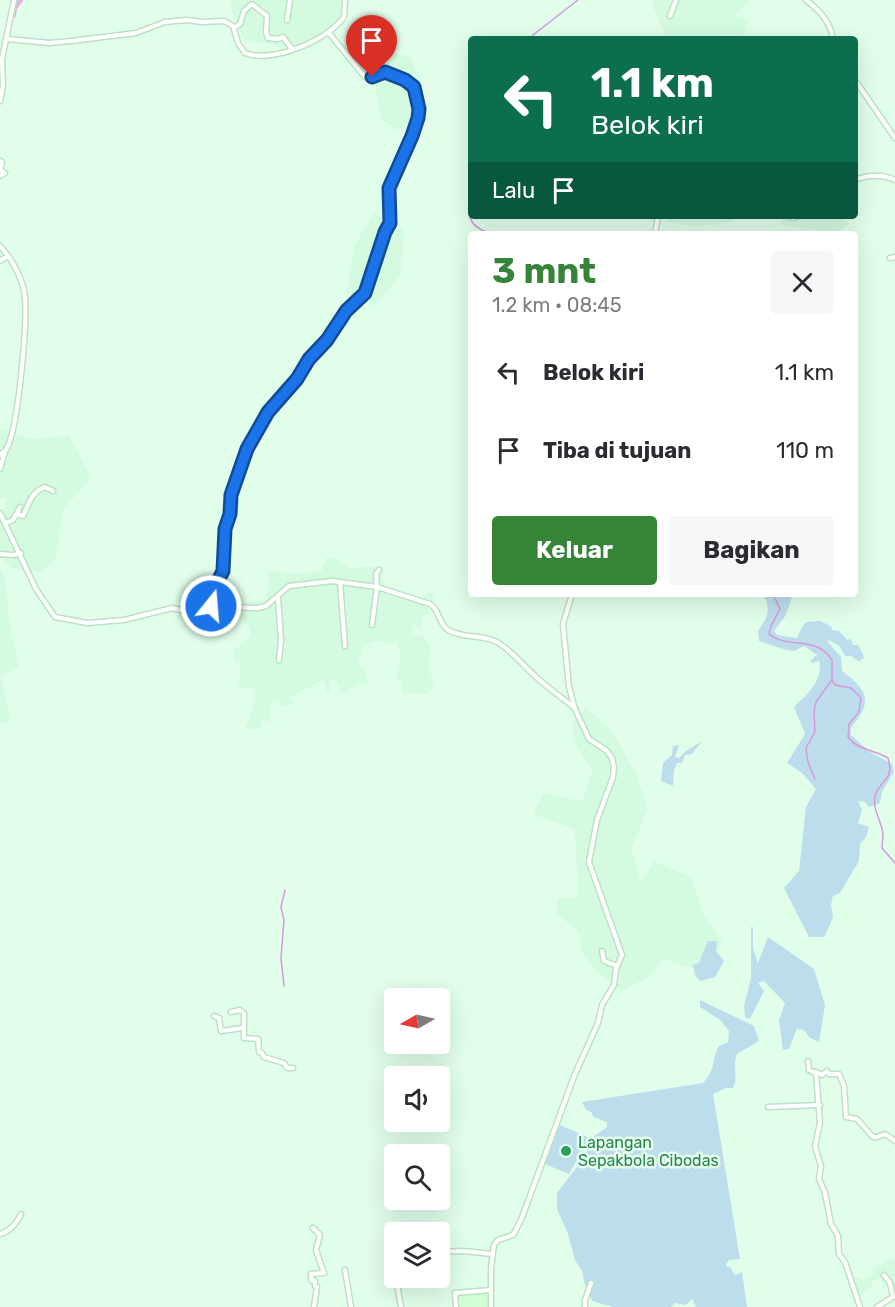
<!DOCTYPE html>
<html lang="id">
<meta charset="utf-8">
<style>
body{margin:0;font-family:Rubik,sans-serif;background:#f7f7f7;color:#2b2b33;height:100vh;display:flex;flex-direction:column;font-size:22px;white-space:nowrap}
*{box-sizing:border-box;margin:0}
p{font-size:20px;color:#7c7c81}
.icon{flex:none;width:33px;height:33px;fill:none;stroke:currentColor;stroke-width:2;stroke-linecap:round;stroke-linejoin:round}
.map{position:relative;flex:1;overflow:hidden}
.sheet{position:absolute;left:468px;top:231px;width:390px;height:366px;display:flex;flex-direction:column;background:#fff;border-radius:6px;box-shadow:0 6px 24px #0002}
.sheet>*{flex:none}
.banner{position:absolute;left:468px;top:36px;width:390px;height:183px;border-radius:6px;box-shadow:0 6px 24px #0002;background:#0b6e4f;color:#fff;overflow:hidden}
.needle{width:39px;rotate:261deg}
.buttons{position:absolute;left:384px;top:988px;display:grid;gap:12px}
.buttons a{display:grid;place-items:center;width:66px;height:66px;border-radius:6px;background:#fff;box-shadow:0 6px 24px #0002;font-size:30px}
.pin{position:absolute;display:grid;place-items:center;width:51px;height:51px;color:#fff;margin:-62px -26px;border-radius:50% 50% 50% 0;rotate:-45deg;box-shadow:0 0 6px #0007}
.pin .icon{rotate:45deg}
.me{position:absolute;width:66px;margin:-33px;rotate:17deg;stroke-linejoin:round;filter:drop-shadow(0 0 4px #0008)}
.turn{display:flex;align-items:center;gap:21px;height:126px;padding:0 24px;font-size:27px}
.turn .icon{width:78px;height:78px;stroke-width:2.5}
.turn b{display:block;font-size:42px;line-height:51px}
.then{display:flex;align-items:center;height:57px;padding:0 24px;background:#0003;gap:12px;font-size:22px}
.round{display:grid;place-items:center;flex:none;width:63px;height:63px;border-radius:6px;background:#f7f7f7}
.summary{display:flex;align-items:center;justify-content:space-between;height:102px;padding:0 24px}
h1{font-size:36px;font-weight:700;line-height:45px;color:#368438}
.primary-button{display:flex;gap:12px;margin-top:auto;padding:12px 24px}
.primary-button a{flex:1;height:69px;border-radius:6px;background:#368438;color:#fff;font-size:24px;font-weight:700;line-height:69px;text-align:center}
.primary-button a+a{background:#f7f7f7;color:#2b2b33}
ul{padding:0;list-style:none}
li{display:flex;align-items:center;gap:18px;height:78px;padding:0 24px}
li div{flex:1}
li b{display:block;font-size:22px}
li em{font-style:normal}
.map>svg:first-child{display:block}
.residential{fill:#d4fbe0}
.commercial{fill:#d3ffd5}
.green{fill:#beddec}
.lines{fill:none;stroke-linecap:round;stroke-linejoin:round}
.stream{stroke:#d49adb;stroke-width:1.5}
.river{stroke:#e2b4e8;stroke-width:6}
.minor-casing{stroke:#bce2c4;stroke-width:7}
.minor{stroke:#fff;stroke-width:4}
.route-casing{stroke:#114b97;stroke-width:15}
.route{stroke:#1a73e8;stroke-width:10}
.leisure-dot{fill:#2e9e5b;stroke:#e8fff0;stroke-width:2}
.labels{text-anchor:middle;dominant-baseline:central;stroke-width:5;stroke-linejoin:round;paint-order:stroke}
.leisure-label{font-size:16px;fill:#27864d;stroke:#e8fff0;text-anchor:start}
</style>
<div class="map">
<svg width="895" height="1307" viewBox="0 0 895 1307">
<rect width="100%" height="100%" fill="#e1feeb"/>
<g class="residential">
<polygon points="231,0 348,0 348,16 305,50 244,40 231,9"/>
<polygon points="654,0 750,0 734,16 748,19 744,35 702,39 667,39 654,9"/>
<polygon points="375,49 409,56 419,75 424,116 396,130 380,118 376,92"/>
<polygon points="374,213 404,231 400,276 374,306 347,294 354,246"/>
<polygon points="665,216 734,216 732,221 697,227 667,222"/>
<polygon points="780,216 842,216 849,223 839,234 818,234 815,229 782,226"/>
<polygon points="2,429 32,439 69,436 91,477 64,509 56,558 41,572 11,568 0,554 0,525 7,497 0,498 0,430"/>
<polygon points="327,557 338,559 349,568 382,566 384,586 415,603 429,592 434,594 428,613 423,616 421,628 413,624 411,635 415,636 422,634 430,646 431,653 428,666 434,683 427,694 402,693 401,679 396,680 401,657 397,642 388,645 380,641 373,641 364,646 358,663 366,673 368,685 360,683 341,694 337,682 330,679 330,691 327,692 324,680 290,697 295,703 283,707 277,701 277,706 271,700 270,714 273,724 270,721 263,720 260,729 245,730 256,698 254,688 238,688 241,663 235,662 233,649 239,648 250,636 250,629 239,617 242,602 267,600 269,570 295,574 321,571"/>
<polygon points="0,568 5,577 11,635 15,645 19,667 1,677 11,721 0,724"/>
<polygon points="586,708 611,730 636,773 648,808 631,849 641,882 654,861 691,877 703,914 722,942 709,964 691,968 663,959 649,977 621,991 596,971 582,953 578,931 557,914 557,898 578,898 575,830 533,814 543,793 582,801 593,771 575,744 572,721"/>
<polygon points="893,1258 895,1261 895,1294 889,1279 886,1284 879,1278 872,1281 873,1285 858,1298 853,1279 859,1277 862,1280 873,1275 871,1269"/>
</g>
<polygon class="commercial" points="489,1291 489,1307 456,1307 456,1296 464,1293"/>
<g class="green">
<path d="M 763,594 L 793,594 L 786,615 L 774,631 L 777,635 L 797,638 L 802,627 L 806,622 L 820,621 L 831,626 L 832,630 L 839,631 L 847,640 L 851,639 L 853,645 L 858,645 L 863,654 L 864,659 L 861,659 L 860,662 L 851,656 L 845,656 C 837,640 841,648 829,640 L 828,642 L 841,657 L 842,671 C 869,691 873,701 851,728 L 851,735 L 870,752 L 892,764 L 894,772 L 882,792 L 880,803 L 869,807 L 865,802 L 858,801 L 862,810 L 858,823 L 869,827 L 866,837 L 860,844 L 859,861 L 840,893 L 833,896 L 831,904 L 833,918 L 824,937 L 809,937 L 784,888 L 799,871 L 806,807 L 816,789 L 802,773 L 787,763 L 805,734 L 794,707 C 806,696 824,680 819,661 L 813,663 L 810,661 L 817,655 L 804,646 L 794,651 L 786,650 L 759,641 L 758,631 C 767,618 772,609 763,594 Z"/>
<polygon points="702,741 692,754 685,755 682,763 677,763 674,770 673,786 661,781 663,763 672,755 673,746 679,745 675,757 679,758 686,751"/>
<polygon points="751,927 753,927 753,949 758,963 768,937 814,969 825,1005 819,1042 810,1038 804,1030 797,1029 789,1049 783,1050 779,1020 785,1003 764,981 758,983 764,991 750,1019 745,1017 744,1006 751,978"/>
<polygon points="708,941 717,941 716,951 724,961 715,977 700,981 695,975 693,965 699,963"/>
<path d="M 700,1000 L 754,1026 L 759,1041 L 737,1054 C 732,1068 739,1077 733,1088 L 726,1088 L 713,1094 L 740,1259 L 729,1260 L 726,1264 L 727,1267 L 730,1267 L 735,1275 L 742,1272 L 747,1307 L 696,1307 L 692,1299 L 686,1305 L 675,1303 L 671,1307 L 613,1307 L 592,1301 L 585,1285 L 582,1271 L 575,1260 L 568,1234 L 557,1209 L 557,1193 L 583,1159 L 594,1136 L 607,1127 L 607,1122 L 594,1117 L 591,1112 L 586,1110 L 582,1102 L 703,1083 C 717,1068 710,1062 719,1046 L 728,1042 L 729,1031 L 720,1020 L 700,1007 Z"/>
<polygon points="560,1125 590,1138 569,1174 545,1164"/>
</g>
<g class="lines">
<g class="stream">
<polyline points="531,39 533,35 578,0"/>
<path d="M 471,199 C 466,220 472,227 491,234"/>
<path d="M 773,594 L 780,609 L 771,626 L 769,634 C 788,650 815,634 832,660 L 832,680 L 835,685 L 851,688 L 861,698 L 859,712 L 849,724 L 848,737 C 857,750 875,750 888,758 C 895,781 879,780 875,796 C 872,809 882,822 883,834 C 883,838 882,844 882,848 L 895,863"/>
<polyline points="815,779 808,762 806,748 815,732 814,711 816,702 831,681"/>
<polyline points="284,986 281,958 284,920 281,907 285,890"/>
</g>
<polyline class="river" points="13,15 14,8 20,0"/>
<defs>
<g id="minor">
<path d="M 806,0 C 820,11 830,21 833,39"/>
<polyline points="670,16 676,0"/>
<polyline points="287,20 290,0"/>
<polyline points="234,28 240,24 244,11 252,4 267,16 266,32 268,38 277,39 283,37 292,49"/>
<path d="M 7,39 L 50,43 L 71,41 L 136,33 L 165,22 L 186,20 L 202,22 L 224,21 L 233,26 L 238,43 L 245,53 C 272,64 328,40 344,17 L 345,0"/>
<polyline points="855,80 895,138"/>
<polyline points="0,101 3,86 2,59 14,0"/>
<polyline points="0,161 2,162 0,170 5,173 0,176"/>
<path d="M 855,180 C 868,175 882,174 895,180"/>
<polyline points="792,218 799,216"/>
<polyline points="655,234 658,216"/>
<path d="M 0,246 C 11,258 21,275 24,291 C 29,315 18,428 7,448 C 5,452 3,452 0,455"/>
<polyline points="890,258 895,257"/>
<polyline points="0,261 8,256"/>
<polyline points="0,469 5,452"/>
<path d="M 0,513 L 36,589 L 55,617 L 87,623 L 124,620 L 172,608 L 189,612 L 203,606 L 258,608 L 266,606 L 289,586 L 332,581 L 377,587 L 430,604 C 440,610 438,623 448,630 C 463,639 483,634 497,642 C 511,650 523,665 535,676 C 548,688 562,698 575,708"/>
<path d="M 17,514 L 23,516 C 29,504 31,492 45,487 L 53,491"/>
<polyline points="6,523 13,520 20,507"/>
<polyline points="0,554 13,555 21,553"/>
<polyline points="340,582 345,646"/>
<polyline points="278,598 281,640 279,660"/>
<polyline points="211,606 212,593 223,571 225,529 230,514 231,496 247,449 268,412 297,379 309,359 327,340 346,311 365,293 385,232 391,223 389,188 412,136 418,118 419,109 414,87 405,80 385,72 370,78 365,77 329,33"/>
<polyline points="372,625 377,587 376,574 379,570"/>
<polyline points="602,951 604,961 617,966"/>
<polyline points="231,1012 240,1010 244,1013 244,1038 258,1039 259,1052 262,1053 264,1057 284,1063 287,1068 293,1068"/>
<polyline points="214,1016 219,1018 221,1031 243,1028"/>
<polyline points="808,1061 809,1070 816,1073 820,1123 815,1146 821,1166 819,1179 825,1193 831,1224 838,1236 839,1254 845,1262 860,1307"/>
<polyline points="816,1072 822,1075 827,1071 829,1074 839,1074 844,1086 846,1117 857,1119 873,1137 877,1137 885,1134 895,1141"/>
<polyline points="768,1107 820,1105"/>
<polyline points="313,1228 320,1235 316,1250 324,1273 311,1274 311,1280 315,1281 315,1286 317,1287 314,1307"/>
<path d="M 0,1234 C 9,1232 18,1222 21,1214"/>
<polyline points="440,1252 463,1251 492,1254"/>
<polyline points="345,1270 351,1307"/>
<polyline points="397,1284 401,1307"/>
<polyline points="456,1307 455,1293 491,1290"/>
<polyline points="491,1307 491,1268 494,1245 498,1240 513,1235 521,1220 575,1074 598,1023 602,1005 614,985 616,969 622,955 589,862 597,820 613,777 614,768 612,758 607,751 589,739 575,709 569,687 563,624 572,594"/>
<polyline points="585,1307 585,1300 591,1283"/>
<polyline points="877,1307 893,1297 890,1283 884,1275"/>
</g>
</defs>
<use href="#minor" class="minor-casing"/>
<use href="#minor" class="minor"/>
</g>
<g class="lines">
<defs>
<polyline id="route" points="211,606 212,593 223,571 225,529 230,514 231,495 247,449 268,412 297,379 309,359 327,340 346,311 365,293 385,232 390,223 389,188 412,136 418,118 419,109 414,87 405,80 385,72 372,77"/>
</defs>
<use href="#route" class="route-casing"/>
<use href="#route" class="route"/>
</g>
<circle class="leisure-dot" cx="566" cy="1151" r="6"/>
<g class="labels">
<g class="leisure-label">
<text x="578" y="1142">Lapangan<tspan x="578" dy="18">Sepakbola Cibodas</tspan></text>
</g>
</g>
</svg>
<div class="buttons">
<a><svg class="needle" viewBox="-14 -14 28 28"><path d="M0-13l5 13h-10z" fill="#e53935"/><path d="M0 13l5-13h-10z" fill="#7c7c81"/></svg></a>
<a><svg class="icon" aria-label="sound" viewBox="0 0 24 24"><path d="M4 9h4l5-4v14l-5-4H4zM17 9q2 3 0 6"/></svg></a>
<a><svg class="icon" aria-label="search" viewBox="0 0 24 24"><circle cx="10" cy="10" r="6"/><path d="M15 15l6 6"/></svg></a>
<a><svg class="icon" aria-label="layers" viewBox="0 0 24 24"><path d="M12 4l9 5-9 5-9-5zM3 14l9 5 9-5"/></svg></a>
</div>
<div class="pin" style="left:372px;top:77px;background:#d93025"><svg class="icon" aria-label="arrive" viewBox="0 0 24 24"><path d="M6 21V4h12l-3 4 3 4H6"/></svg></div>
<svg class="me" style="left:211px;top:606px" viewBox="-20 -20 40 40"><circle r="17" fill="#1a73e8" stroke="#fff" stroke-width="3"/><path d="M0-11L8 9 0 5-8 9z" fill="#fff"/></svg>
<div class="banner">
<div class="turn"><svg class="icon" aria-label="left" viewBox="0 0 24 24"><path d="M17 20v-9H6M10 6l-5 5 5 5"/></svg><div><b>1.1 km</b>Belok kiri</div></div>
<div class="then">Lalu<svg class="icon" aria-label="arrive" viewBox="0 0 24 24"><path d="M6 21V4h12l-3 4 3 4H6"/></svg></div>
</div>
<section class="sheet">
<div class="summary"><div><h1>3 mnt</h1><p>1.2 km · 08:45</p></div><a class="round"><svg class="icon" aria-label="close" viewBox="0 0 24 24"><path d="M6 6l12 12M18 6L6 18"/></svg></a></div>
<ul>
<li><svg class="icon" aria-label="left" viewBox="0 0 24 24"><path d="M17 20v-9H6M10 6l-5 5 5 5"/></svg><div><b>Belok kiri</b></div><em>1.1 km</em></li>
<li><svg class="icon" aria-label="arrive" viewBox="0 0 24 24"><path d="M6 21V4h12l-3 4 3 4H6"/></svg><div><b>Tiba di tujuan</b></div><em>110 m</em></li>
</ul>
<div class="primary-button"><a>Keluar</a><a>Bagikan</a></div>
</section>
</div>
